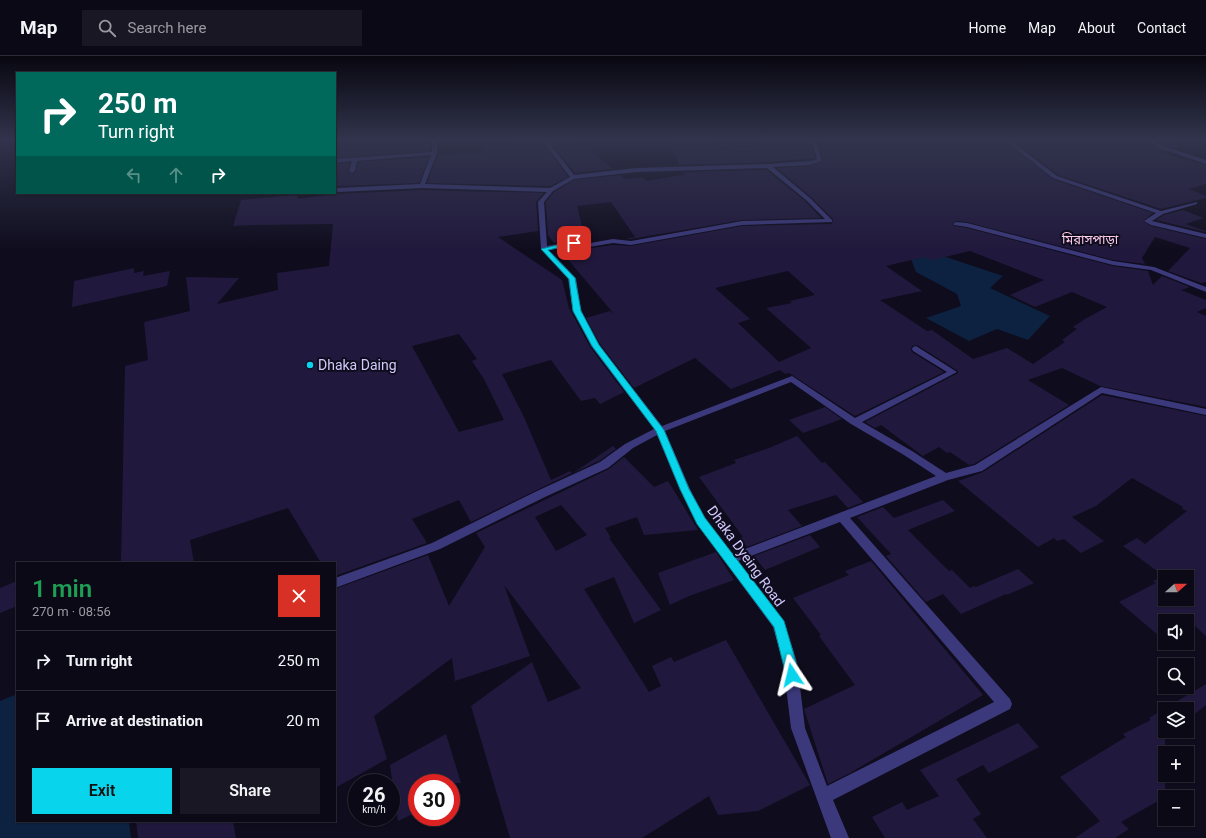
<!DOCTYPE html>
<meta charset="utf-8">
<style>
body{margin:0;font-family:Roboto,"Noto Sans Bengali",sans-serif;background:#191723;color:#f1f3f6;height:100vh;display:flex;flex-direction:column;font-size:15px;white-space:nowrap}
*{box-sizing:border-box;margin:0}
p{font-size:13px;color:#9a9aa1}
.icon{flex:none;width:22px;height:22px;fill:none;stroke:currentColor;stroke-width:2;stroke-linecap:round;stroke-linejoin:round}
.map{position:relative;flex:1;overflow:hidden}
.details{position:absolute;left:16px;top:506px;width:320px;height:260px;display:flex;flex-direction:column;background:#0b0916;border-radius:0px;box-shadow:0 1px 3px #0004,0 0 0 1px #2b2a35}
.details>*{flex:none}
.hud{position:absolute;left:16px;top:16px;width:320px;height:122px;border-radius:0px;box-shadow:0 1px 3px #0004,0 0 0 1px #2b2a35;background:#00695c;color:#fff;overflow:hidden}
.needle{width:26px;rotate:69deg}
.buttons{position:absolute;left:1158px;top:514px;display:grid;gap:8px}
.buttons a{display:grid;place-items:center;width:36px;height:36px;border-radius:0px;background:#0b0916;box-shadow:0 1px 3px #0004,0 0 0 1px #2b2a35;font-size:20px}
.speed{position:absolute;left:348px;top:718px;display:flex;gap:8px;font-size:20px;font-weight:700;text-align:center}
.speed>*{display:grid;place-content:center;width:52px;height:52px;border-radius:50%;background:#0b0916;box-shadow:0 1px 3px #0004,0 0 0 1px #2b2a35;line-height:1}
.speed small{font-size:10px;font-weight:400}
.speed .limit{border:6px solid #d22;background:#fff;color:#111}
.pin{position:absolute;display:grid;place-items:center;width:34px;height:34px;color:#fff;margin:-17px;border-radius:8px;box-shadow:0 2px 6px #0006}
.me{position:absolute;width:44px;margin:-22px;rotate:350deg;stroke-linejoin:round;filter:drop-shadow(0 0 3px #0008)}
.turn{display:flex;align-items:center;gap:14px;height:84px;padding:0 16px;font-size:18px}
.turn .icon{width:52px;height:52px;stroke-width:2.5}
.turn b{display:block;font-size:28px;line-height:34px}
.lanes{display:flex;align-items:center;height:38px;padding:0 16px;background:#0003;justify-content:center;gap:20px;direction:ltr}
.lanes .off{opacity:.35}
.round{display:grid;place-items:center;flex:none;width:42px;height:42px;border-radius:0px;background:#191723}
.head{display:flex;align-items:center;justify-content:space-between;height:68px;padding:0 16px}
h1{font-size:24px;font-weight:600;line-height:30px;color:#1e9e55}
.cta{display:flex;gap:8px;margin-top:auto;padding:8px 16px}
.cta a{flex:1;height:46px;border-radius:0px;background:#08d5ec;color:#111;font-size:16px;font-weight:600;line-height:46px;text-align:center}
.cta a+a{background:#191723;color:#f1f3f6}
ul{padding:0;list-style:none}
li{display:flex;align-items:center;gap:12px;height:60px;padding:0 16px;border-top:1px solid #2b2a35}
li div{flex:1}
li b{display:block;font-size:15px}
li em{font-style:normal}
header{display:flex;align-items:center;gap:24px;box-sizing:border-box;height:56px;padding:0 20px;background:#0b0916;border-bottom:1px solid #2b2a35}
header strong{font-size:19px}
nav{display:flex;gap:22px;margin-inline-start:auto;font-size:14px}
.search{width:280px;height:36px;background:#191723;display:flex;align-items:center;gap:10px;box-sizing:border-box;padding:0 14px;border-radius:0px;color:#9a9aa1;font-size:15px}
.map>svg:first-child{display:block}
.water{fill:#0d2140}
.building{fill:#21193d;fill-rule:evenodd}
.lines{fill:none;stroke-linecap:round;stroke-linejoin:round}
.minor{fill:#3b397b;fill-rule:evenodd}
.route{fill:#08d5ec;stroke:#058a99}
.poi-dot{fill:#08d5ec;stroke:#0f0c1d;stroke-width:1.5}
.labels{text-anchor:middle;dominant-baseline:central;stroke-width:4;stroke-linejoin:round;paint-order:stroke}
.far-neighbourhood-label{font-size:13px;fill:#fdcceb;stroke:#0f0c1d}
.poi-label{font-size:14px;fill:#d0cafd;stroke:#0f0c1d;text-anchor:start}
.street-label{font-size:14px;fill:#d0cafd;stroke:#0f0c1d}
</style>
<header>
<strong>Map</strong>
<div class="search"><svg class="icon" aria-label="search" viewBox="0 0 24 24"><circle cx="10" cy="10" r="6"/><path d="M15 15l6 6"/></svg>Search here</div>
<nav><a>Home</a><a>Map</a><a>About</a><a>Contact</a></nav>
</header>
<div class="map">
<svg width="1206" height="782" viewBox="0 0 1206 782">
<rect width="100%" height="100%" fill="#0f0c1d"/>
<g class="water">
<polygon points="909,198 932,202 946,201 1003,220 990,232 1050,260 1028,284 997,273 969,285 926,262 961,250 957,238 916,216"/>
<polygon points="17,638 17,765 129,765 131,782 0,782 0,645"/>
</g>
<g class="building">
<polygon points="338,84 430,84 430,95 335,102 335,91 340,91"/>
<polygon points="506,84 541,84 568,121 550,130 427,127 438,98 483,97 482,91 510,90"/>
<polygon points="549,84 578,84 613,113 575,117"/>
<polygon points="670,84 712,84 716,93 758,92 758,84 810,84 815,102 768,106 679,109"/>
<path d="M 818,84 L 1003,84 L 1053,123 L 1153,157 L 1143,165 L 1151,170 L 1206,183 L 1206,226 L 1201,227 L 1168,215 L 1190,192 L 1155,181 L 1142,202 L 1145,208 L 1113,204 L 967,166 L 956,165 L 952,168 L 954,170 L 967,172 L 1113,210 L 1148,215 L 1153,229 L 1162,220 L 1190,231 L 1181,234 L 1206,244 L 1206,252 L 1197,256 L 1206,260 L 1206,351 L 1100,330 L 1062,312 L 1028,324 L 1069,349 L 974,408 L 969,409 L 950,396 L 947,397 L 939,391 L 923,400 L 881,369 L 875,372 L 865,366 L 958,317 L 958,315 L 917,289 L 912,290 L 911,294 L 912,296 L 944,316 L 855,360 L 789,317 L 785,318 L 780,314 L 731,333 L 695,302 L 634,332 L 600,288 L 586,262 L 610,255 L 614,258 L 559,193 L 572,191 L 577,194 L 613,189 L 631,190 L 742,170 L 832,168 L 833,163 L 811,141 L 777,112 L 810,110 L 822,106 L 823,105 ZM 970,195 L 1044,224 L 1010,239 L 1035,251 L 1072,236 L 1107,251 L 1085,263 L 1073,271 L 1077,273 L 1062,284 L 1065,286 L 1033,308 L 1007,292 L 973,303 L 932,274 L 927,275 L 880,244 L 922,235 L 886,210 L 924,201 L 932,204 ZM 788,215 L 815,239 L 790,245 L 792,247 L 766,252 L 811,292 L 779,306 L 738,267 L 750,263 L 715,232 Z"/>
<polygon points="1013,84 1144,84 1166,96 1161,97 1206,109 1206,128 1189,133 1206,140 1206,142 1161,153 1058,119"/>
<polygon points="1156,84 1177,84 1178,93 1164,89"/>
<polygon points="429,101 419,127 338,130 335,132 335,108 350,107 348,116 353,118 356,115 358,106"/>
<polygon points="766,114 805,145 821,162 742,164 631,183 625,183 635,181 611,146 577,150 586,186 579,187 574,184 554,187 548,179 546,146 554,136 574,124 620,119 625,123 642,121 646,125 682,119 685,118 684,116"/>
<path d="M 422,134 L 544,137 L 536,146 L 538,175 L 498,181 L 562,224 L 569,252 L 590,291 L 624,336 L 600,348 L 595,342 L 581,345 L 551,304 L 502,318 L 524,361 L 551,424 L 570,415 L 572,417 L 471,466 L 459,444 L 412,463 L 427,487 L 335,520 L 335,507 L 321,507 L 288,452 L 190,484 L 194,507 L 121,507 L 125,310 L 148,304 L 144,266 L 190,255 L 186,221 L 239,222 L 217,248 L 278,234 L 277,217 L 329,210 L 333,168 L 250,169 L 233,170 L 241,144 L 297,139 L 298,143 L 335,138 L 335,136 L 338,138 ZM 459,278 L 477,303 L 472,305 L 484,323 L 504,364 L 459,376 L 412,290 Z"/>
<polygon points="1183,154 1204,162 1185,168 1206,175 1206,176 1156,164 1164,159"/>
<polygon points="134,212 134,217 144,215 143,220 170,215 167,230 72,251 74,225"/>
<path d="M 1102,339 L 1206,360 L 1206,580 L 1194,569 L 1187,573 L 1187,565 L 1165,565 L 1165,585 L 1119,546 L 1156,527 L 1153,525 L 1164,520 L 1123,490 L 1137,482 L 1145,488 L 1187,455 L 1182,453 L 1183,451 L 1132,422 L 1096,450 L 1072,461 L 1104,485 L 1081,497 L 1064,483 L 1057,485 L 1054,482 L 1038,491 L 958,425 L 983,416 ZM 1165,521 L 1187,521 L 1187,543 L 1165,543 Z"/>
<polygon points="825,351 842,363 803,377 789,364"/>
<polygon points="797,380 822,407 825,406 863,446 848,452 836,439 788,454 802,470 747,491 740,482 743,481 699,421 736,407 734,404 769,392"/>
<polygon points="613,390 616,393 599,405 573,417"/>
<path d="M 624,401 L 654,431 L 668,425 L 698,474 L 644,479 L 637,461 L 605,472 L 611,482 L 609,482 L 661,554 L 634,567 L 614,521 L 584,533 L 649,636 L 661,630 L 652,610 L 671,601 L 674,606 L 726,584 L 810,729 L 758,755 L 718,759 L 709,740 L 642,782 L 510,782 L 471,650 L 532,606 L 548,646 L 581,632 L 504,529 L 530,600 L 455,625 L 452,602 L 374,660 L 387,703 L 335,732 L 335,533 L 428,499 L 449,550 L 485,491 L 476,477 L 609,413 ZM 561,449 L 587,479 L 556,495 L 535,461 Z"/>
<polygon points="943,444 955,455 908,474 949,515 952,514 970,532 974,530 976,531 1018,513 1034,527 1007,539 1006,538 961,558 943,538 926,546 886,500 891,498 857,461 883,451 894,462"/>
<polygon points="810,479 820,491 765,514 754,500"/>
<polygon points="716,496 734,524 689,540 670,549 658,517"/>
<polygon points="871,505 983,639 850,717 828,728 804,653 855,629 819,580 821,579 793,542 849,519 845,515"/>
<polygon points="17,525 17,550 0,557 0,532"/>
<polygon points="1206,628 1206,649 1187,664 1187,653 1165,653 1165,675 1172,675 1166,679 1165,678 1165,741 1121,766 1129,773 1115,782 1075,782 1100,765 1060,721 1126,681 1123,678 1151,664 1149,662"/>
<polygon points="1018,667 1039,691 989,717 983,709 956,723 981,758 973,763 987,782 885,782 872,761 902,746 907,754 939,740 920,714"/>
<polygon points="446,678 461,727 417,727 417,756 398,765 390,709"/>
<polygon points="136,765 233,765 236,782 138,782"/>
</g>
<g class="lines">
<g class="minor">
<path d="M 432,84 L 437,84 L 437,97 L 425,128 L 550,132 L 570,121 L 542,84 L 547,84 L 574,119 L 636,112 L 768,108 L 810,105 L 817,103 L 811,84 L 816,84 L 822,105 L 810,109 L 773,111 L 810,142 L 832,164 L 832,166 L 742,169 L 631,189 L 613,187 L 577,193 L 572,189 L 549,194 L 576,222 L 581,255 L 599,289 L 662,370 L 792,320 L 855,362 L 947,316 L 913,295 L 912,293 L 913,291 L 916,290 L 957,316 L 862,366 L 912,395 L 946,417 L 975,409 L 1101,331 L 1206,353 L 1206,359 L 1102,337 L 982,415 L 948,424 L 850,462 L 1010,643 L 1012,648 L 1010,653 L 833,744 L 849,782 L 831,782 L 791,672 L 783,606 L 773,571 L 697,468 L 680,433 L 657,379 L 633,392 L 608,412 L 545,441 L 440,493 L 335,532 L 335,522 L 432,487 L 537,435 L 600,406 L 625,388 L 654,373 L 591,290 L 573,255 L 568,223 L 541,193 L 538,146 L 547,136 L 422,132 L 338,136 L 335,134 L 338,132 L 420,128 L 431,99 L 357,105 L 355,115 L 352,117 L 349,115 L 352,105 L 335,107 L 335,103 L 432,96 ZM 767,112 L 806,144 L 825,163 L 742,165 L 631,185 L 613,183 L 579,189 L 574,185 L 547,190 L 544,146 L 553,135 L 574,123 L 636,116 ZM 791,326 L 851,368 L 904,399 L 936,420 L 732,498 L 705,462 L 690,433 L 665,375 ZM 840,466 L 994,646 L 827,730 L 805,672 L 797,606 L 785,569 L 738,505 Z"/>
<polygon points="1004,84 1010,84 1057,120 1161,155 1197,146 1197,148 1163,158 1152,165 1206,178 1206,182 1151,169 1144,165 1156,157 1053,122"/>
<polygon points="1145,84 1152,84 1163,90 1206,104 1206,108 1159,92"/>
<polygon points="956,166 967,167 1113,205 1154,211 1206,231 1206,236 1151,214 1113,209 967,171 954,169 953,168"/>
</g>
</g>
<linearGradient id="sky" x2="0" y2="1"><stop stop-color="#080710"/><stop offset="0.43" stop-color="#31344c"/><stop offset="1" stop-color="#31344c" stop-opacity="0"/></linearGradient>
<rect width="1206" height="194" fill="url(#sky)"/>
<polygon class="route" points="574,185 577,187 576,188 548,194 575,222 581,255 599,289 664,374 689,433 705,462 784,565 796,606 798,619 796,623 792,625 787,623 774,571 697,468 680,433 656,375 592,290 573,255 569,223 541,193"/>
<circle class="poi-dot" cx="310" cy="309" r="4"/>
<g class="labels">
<g class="far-neighbourhood-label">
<text x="1090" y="183">মিরাসপাড়া</text>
</g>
<g class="poi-label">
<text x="318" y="309">Dhaka Daing</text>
</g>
<g class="street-label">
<text transform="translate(746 500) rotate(54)">Dhaka Dyeing Road</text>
</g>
</g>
</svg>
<div class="buttons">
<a><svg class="needle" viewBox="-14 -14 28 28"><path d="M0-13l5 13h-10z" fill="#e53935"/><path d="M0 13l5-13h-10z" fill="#9a9aa1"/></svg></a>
<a><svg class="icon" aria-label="sound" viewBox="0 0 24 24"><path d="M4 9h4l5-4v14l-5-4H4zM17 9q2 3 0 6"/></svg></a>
<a><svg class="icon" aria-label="search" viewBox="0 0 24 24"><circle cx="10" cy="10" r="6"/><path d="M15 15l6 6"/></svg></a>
<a><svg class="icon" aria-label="layers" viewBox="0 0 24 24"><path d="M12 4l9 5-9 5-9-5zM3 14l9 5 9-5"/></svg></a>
<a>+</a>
<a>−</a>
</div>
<div class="speed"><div>26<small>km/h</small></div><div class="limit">30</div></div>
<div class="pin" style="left:574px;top:187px;background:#d93025"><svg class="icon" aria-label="arrive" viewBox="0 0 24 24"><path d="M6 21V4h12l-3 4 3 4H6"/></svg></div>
<svg class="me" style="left:792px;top:619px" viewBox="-20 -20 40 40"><path d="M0-17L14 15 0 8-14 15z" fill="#08d5ec" stroke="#fff" stroke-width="4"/></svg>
<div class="hud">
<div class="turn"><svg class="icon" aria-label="right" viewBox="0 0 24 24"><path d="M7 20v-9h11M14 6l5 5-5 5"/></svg><div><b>250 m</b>Turn right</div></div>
<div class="lanes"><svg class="icon off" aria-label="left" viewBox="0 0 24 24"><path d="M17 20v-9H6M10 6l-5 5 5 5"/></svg><svg class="icon off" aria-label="ahead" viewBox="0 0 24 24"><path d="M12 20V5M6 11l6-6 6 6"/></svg><svg class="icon" aria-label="right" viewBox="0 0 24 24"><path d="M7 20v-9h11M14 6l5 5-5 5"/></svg></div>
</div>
<section class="details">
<div class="head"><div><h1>1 min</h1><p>270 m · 08:56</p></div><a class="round" style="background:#d93025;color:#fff"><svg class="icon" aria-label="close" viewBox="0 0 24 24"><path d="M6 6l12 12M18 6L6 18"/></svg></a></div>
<ul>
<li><svg class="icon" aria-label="right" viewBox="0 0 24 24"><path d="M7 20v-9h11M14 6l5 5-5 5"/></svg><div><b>Turn right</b></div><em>250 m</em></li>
<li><svg class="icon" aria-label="arrive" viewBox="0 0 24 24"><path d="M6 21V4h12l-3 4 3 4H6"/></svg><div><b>Arrive at destination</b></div><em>20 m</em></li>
</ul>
<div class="cta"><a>Exit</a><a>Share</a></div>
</section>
</div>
